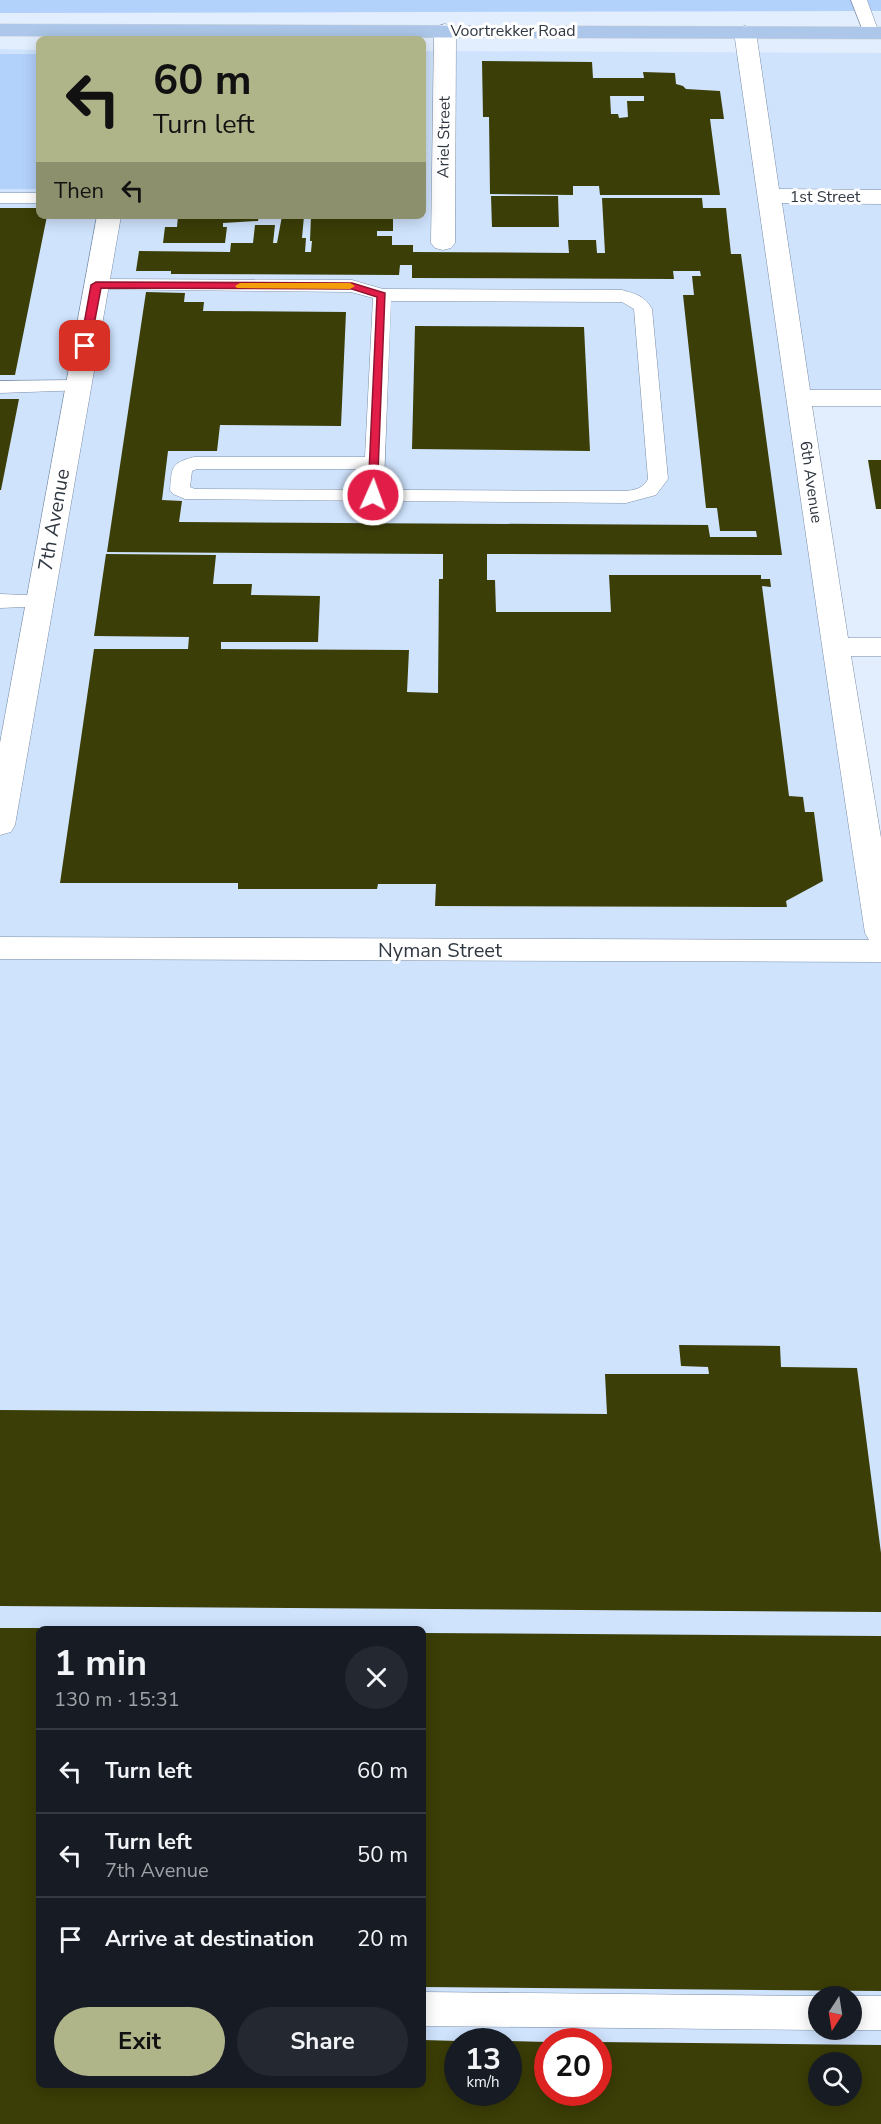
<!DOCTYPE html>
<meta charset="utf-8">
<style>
body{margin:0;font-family:"Nunito Sans",sans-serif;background:#242831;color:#f1f3f6;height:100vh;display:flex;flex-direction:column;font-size:22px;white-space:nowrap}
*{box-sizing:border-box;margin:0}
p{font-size:20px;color:#9ea1a6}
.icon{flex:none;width:33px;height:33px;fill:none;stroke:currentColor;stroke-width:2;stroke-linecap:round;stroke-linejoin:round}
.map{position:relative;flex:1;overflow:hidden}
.sheet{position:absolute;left:36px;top:1626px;width:390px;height:462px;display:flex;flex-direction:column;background:#171b24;border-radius:9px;box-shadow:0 3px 15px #0003}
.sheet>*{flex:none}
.top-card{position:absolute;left:36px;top:36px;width:390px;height:183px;border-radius:9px;box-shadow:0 3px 15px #0003;background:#b0b489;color:#111;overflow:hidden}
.needle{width:39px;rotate:192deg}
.controls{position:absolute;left:808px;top:1986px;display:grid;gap:12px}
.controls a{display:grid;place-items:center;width:54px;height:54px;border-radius:50%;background:#171b24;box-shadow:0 3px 15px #0003;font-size:30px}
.speed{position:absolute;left:444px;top:2028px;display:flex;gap:12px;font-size:30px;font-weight:700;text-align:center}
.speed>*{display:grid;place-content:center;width:78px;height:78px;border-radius:50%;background:#171b24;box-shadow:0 3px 15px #0003;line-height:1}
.speed small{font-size:15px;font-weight:400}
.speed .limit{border:9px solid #d22;background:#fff;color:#111}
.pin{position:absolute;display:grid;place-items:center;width:51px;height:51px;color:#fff;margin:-26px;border-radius:12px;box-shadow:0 3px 9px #0006}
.me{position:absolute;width:66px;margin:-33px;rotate:2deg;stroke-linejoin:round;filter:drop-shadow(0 0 4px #0008)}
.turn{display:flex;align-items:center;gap:21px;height:126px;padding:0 18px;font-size:27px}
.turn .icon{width:78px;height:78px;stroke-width:2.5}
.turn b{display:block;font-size:42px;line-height:51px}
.then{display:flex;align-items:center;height:57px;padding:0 18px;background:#0003;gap:12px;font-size:22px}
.round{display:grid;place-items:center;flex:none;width:63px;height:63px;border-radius:32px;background:#242831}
.headline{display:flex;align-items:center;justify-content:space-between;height:102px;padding:0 18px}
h1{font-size:36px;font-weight:700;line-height:45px}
.primary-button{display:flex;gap:12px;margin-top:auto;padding:12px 18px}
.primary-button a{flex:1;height:69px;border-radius:36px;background:#b0b489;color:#111;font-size:24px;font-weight:700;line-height:69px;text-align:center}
.primary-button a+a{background:#242831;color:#f1f3f6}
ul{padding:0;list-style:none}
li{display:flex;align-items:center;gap:18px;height:84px;padding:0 18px;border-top:2px solid #363941}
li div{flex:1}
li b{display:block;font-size:22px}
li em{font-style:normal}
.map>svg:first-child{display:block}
.built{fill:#cfe3fd;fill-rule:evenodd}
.green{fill:#b2d1fb}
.building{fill:#3b3e06;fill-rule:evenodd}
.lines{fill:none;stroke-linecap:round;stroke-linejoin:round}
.lane-casing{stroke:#7b8ea6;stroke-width:1}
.street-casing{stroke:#7b8ea6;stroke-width:1}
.primary-casing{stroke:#d1d3d5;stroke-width:1}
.lane{fill:#fff;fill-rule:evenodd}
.street{fill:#fff;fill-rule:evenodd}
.primary{fill:#acc7e9;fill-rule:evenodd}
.route{fill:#e11d48;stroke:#92132f;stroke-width:1.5}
.slow{fill:#f59e0b}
.labels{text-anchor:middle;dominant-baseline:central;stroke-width:6;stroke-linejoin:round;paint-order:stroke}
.far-street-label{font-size:16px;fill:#2f3741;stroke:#fff}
.street-label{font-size:20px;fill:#2f3741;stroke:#fff}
</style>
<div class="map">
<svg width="881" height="2124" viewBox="0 0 881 2124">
<rect width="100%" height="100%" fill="#e2eefe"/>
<path class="built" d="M 0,49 L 39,50 L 39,216 L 423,216 L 423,51 L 881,53 L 881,398 L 799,398 L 881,933 L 881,2124 L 0,2124 ZM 39,1629 L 423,1629 L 423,2085 L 39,2085 ZM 819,1996 L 852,1996 L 852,2030 L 819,2030 ZM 458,2042 L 508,2042 L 508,2092 L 458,2092 ZM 548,2042 L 598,2042 L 598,2092 L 548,2092 ZM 819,2062 L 852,2062 L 852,2096 L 819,2096 Z"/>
<g class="green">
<polygon points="0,0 881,0 881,11 0,13"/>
<rect x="0" y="54" width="39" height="135"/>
</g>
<g class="building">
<path d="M 482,61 L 592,62 L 593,78 L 644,78 L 643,72 L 675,73 L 676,84 L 683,86 L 686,89 L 720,91 L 724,119 L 710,119 L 720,195 L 600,195 L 599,186 L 573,186 L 573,195 L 490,194 L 489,117 L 483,117 ZM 610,96 L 644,96 L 644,101 L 627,101 L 628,117 L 619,118 L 618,114 L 611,114 Z"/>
<polygon points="491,196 558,196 559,227 492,227"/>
<polygon points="602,198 702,198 703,208 726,208 731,254 741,254 782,555 487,554 487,580 495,580 496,612 611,612 609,575 761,575 761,579 770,579 771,587 762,586 789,796 803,797 805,812 814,812 823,881 786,901 787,907 435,906 436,884 378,884 377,889 238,889 238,883 60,883 94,649 188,649 189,637 94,636 106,554 216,555 213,584 252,584 251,595 320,596 318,642 221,642 221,649 409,650 407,692 438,693 439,579 443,579 443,554 107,552 146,292 185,293 184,302 204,302 203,311 346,312 341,426 220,425 217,451 168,451 162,500 182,501 179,522 708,525 710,537 757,537 756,531 720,531 717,508 706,508 683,295 694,295 692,276 701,276 700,271 673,271 674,279 412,278 412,265 400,265 399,275 171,274 171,271 136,271 139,251 230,252 231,243 253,243 255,225 275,225 273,243 277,243 282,216 304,216 302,238 306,238 305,252 311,252 312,241 310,241 311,216 393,216 393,231 377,231 377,236 392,236 392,245 413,245 413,252 569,253 568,240 596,240 597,253 605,253"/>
<polygon points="0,208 39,208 39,216 47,216 15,375 0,375"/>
<polygon points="178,216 259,216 258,221 223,223 223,227 227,227 225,243 163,243 165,227 177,227"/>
<polygon points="415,326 584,327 590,451 412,449"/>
<polygon points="0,399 19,399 1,490 0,490"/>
<polygon points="868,460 881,460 881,509 876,509"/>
<polygon points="679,1345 780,1346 781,1367 857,1368 881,1553 881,1612 0,1606 0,1410 607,1414 605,1374 709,1374 708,1367 681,1366"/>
<path d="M 0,1628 L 39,1628 L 39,2085 L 423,2085 L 423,2040 L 458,2041 L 458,2092 L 508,2092 L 508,2041 L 548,2042 L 548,2092 L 598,2092 L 598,2042 L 881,2045 L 881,2124 L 0,2124 ZM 819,2062 L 852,2062 L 852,2096 L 819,2096 Z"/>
<polygon points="423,1633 881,1636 881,1991 423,1987"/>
</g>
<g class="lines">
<defs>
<g id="lane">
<polygon points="851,0 867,0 879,33 877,36 865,36"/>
<rect x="0" y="193" width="39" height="10"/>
<path d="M 96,279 L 352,280 L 383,289 L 622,290 C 636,294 645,296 652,309 L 668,479 L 656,495 L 626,503 L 185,499 L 173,494 L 170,490 C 172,468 170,463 194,457 L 365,457 L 373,298 L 351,292 L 89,289 L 87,285 L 89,281 ZM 391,301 L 622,302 L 634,309 L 648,479 C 644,488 635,490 626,491 L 195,489 L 190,487 L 192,471 L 197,469 L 364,469 L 364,481 L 367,485 L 381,485 L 384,481 Z"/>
<polygon points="78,380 85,382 88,386 85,390 0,393 0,381"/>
<polygon points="0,594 48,596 51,601 48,606 0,608"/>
<polygon points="423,1992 819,1996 820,2030 423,2026"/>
<rect x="851" y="1996" width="30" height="34"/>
</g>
<g id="street">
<polygon points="445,24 452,26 456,30 455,243 451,248 443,250 435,248 431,243 434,30 438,26"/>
<path d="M 745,26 L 752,28 L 756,32 L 779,189 L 881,190 L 881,204 L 782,203 L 810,390 L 881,390 L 881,406 L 812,406 L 848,638 L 881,638 L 881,656 L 851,656 L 881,838 L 881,962 L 0,959 L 0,937 L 869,940 L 865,933 C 819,633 777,332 734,32 L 738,28 Z"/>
<polygon points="97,216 121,216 15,825 11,832 0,835 0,743"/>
</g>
<polygon id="primary" points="0,24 881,27 881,39 0,36"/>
</defs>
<use href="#lane" class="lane-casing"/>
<use href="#street" class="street-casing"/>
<use href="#primary" class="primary-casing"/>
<use href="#lane" class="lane"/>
<use href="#street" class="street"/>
<use href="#primary" class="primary"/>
</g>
<polygon class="route" points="96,282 352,283 385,293 377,498 369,498 368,495 377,297 352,289 101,288 90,346 85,349 80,346 91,285"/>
<polygon class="slow" points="240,283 350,283 355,286 350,289 237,288 235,286"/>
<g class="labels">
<g class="far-street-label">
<text x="513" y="31">Voortrekker Road</text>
<text transform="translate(444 137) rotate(-89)">Ariel Street</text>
<text x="825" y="197">1st Street</text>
<text transform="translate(811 482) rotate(82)">6th Avenue</text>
</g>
<g class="street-label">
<text transform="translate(54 520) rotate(-80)">7th Avenue</text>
<text x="440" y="950">Nyman Street</text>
</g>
</g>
</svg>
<div class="controls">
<a><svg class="needle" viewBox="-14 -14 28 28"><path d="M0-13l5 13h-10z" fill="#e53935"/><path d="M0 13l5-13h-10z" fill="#9ea1a6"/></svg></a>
<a><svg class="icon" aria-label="search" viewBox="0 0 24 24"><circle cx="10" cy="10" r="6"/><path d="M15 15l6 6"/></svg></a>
</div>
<div class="speed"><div>13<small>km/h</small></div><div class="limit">20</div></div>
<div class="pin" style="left:85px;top:346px;background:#d93025"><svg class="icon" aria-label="arrive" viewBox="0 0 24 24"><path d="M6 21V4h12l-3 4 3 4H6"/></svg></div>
<svg class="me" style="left:373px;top:495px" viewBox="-20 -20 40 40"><circle r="17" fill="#e11d48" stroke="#fff" stroke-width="3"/><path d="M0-11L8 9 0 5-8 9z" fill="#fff"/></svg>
<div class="top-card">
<div class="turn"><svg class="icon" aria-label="left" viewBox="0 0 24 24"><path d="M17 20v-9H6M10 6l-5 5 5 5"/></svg><div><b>60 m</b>Turn left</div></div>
<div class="then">Then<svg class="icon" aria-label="left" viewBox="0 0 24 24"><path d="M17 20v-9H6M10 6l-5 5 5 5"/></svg></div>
</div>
<section class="sheet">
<div class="headline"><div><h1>1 min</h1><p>130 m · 15:31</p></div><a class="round"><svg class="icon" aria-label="close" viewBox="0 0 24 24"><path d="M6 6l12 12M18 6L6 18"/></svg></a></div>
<ul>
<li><svg class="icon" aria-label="left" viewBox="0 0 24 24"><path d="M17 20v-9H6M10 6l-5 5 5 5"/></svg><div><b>Turn left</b></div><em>60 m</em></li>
<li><svg class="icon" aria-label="left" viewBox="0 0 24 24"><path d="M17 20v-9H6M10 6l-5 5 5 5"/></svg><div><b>Turn left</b><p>7th Avenue</p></div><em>50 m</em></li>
<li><svg class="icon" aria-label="arrive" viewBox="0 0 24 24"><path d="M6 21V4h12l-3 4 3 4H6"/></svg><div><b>Arrive at destination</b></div><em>20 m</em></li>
</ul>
<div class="primary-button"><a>Exit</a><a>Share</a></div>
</section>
</div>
